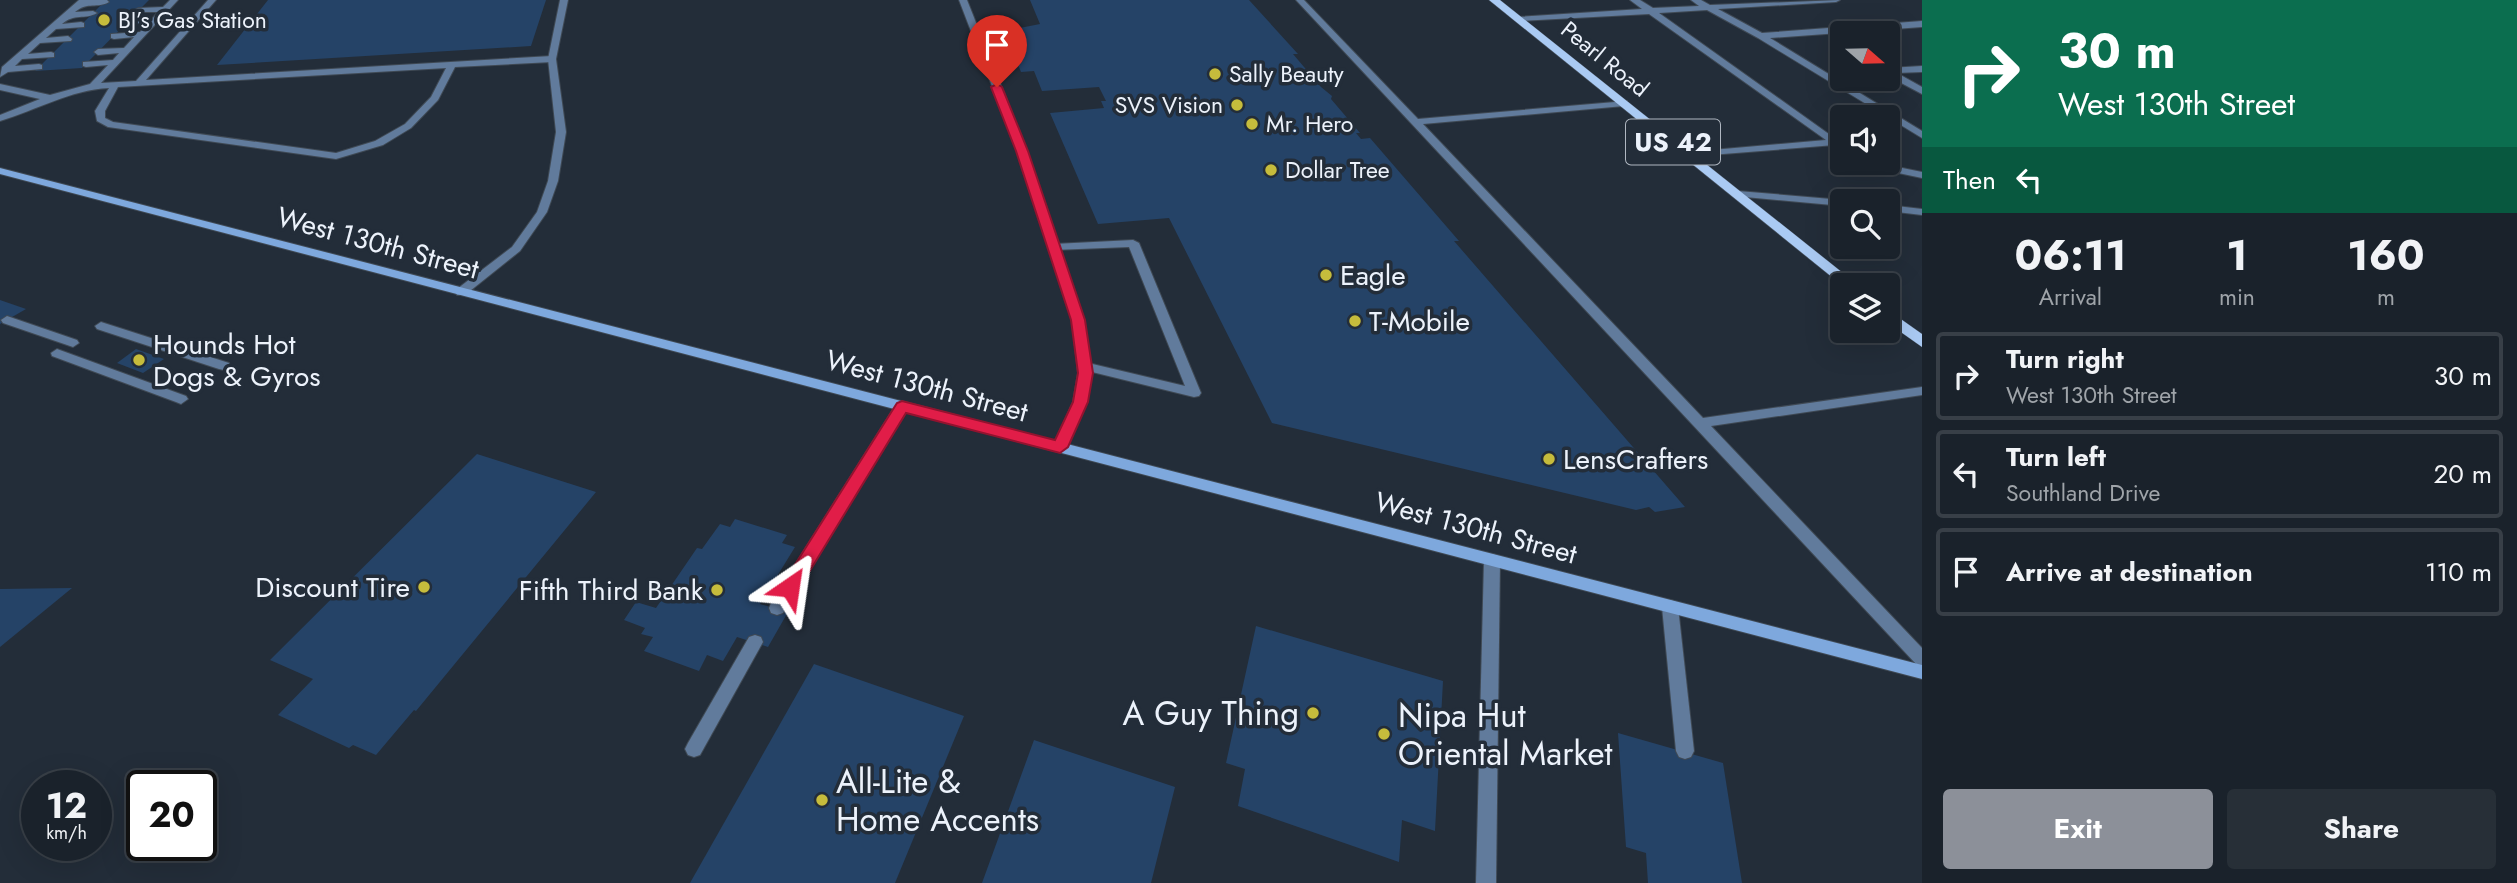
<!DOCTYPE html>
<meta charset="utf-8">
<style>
body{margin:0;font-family:Jost,sans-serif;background:#272f37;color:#f1f3f6;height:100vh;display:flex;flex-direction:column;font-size:26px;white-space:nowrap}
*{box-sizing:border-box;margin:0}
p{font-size:23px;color:#9fa4a9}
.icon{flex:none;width:38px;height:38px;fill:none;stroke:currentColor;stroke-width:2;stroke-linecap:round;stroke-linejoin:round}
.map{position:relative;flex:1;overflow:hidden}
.panel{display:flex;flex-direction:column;background:#1a222b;width:595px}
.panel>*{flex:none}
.top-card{background:#0b6e4f;color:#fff;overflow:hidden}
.needle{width:46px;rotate:110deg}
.tools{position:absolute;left:1830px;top:21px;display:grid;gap:14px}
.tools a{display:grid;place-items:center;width:70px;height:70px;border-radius:7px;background:#1a222b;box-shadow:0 7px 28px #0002,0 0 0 2px #383f47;font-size:35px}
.speed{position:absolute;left:21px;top:770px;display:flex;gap:14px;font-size:35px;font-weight:700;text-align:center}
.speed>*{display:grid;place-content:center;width:91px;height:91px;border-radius:50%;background:#1a222b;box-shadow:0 7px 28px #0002,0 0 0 2px #383f47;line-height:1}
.speed small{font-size:18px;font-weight:400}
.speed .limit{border:4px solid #111;border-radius:10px;background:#fff;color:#111}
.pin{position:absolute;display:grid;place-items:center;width:60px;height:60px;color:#fff;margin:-72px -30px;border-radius:50% 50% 50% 0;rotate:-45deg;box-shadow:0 0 7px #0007}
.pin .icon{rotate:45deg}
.me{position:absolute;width:77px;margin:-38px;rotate:32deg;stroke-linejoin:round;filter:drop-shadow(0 0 5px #0008)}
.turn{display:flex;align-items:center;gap:24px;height:147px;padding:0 21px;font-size:32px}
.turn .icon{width:91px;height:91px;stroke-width:2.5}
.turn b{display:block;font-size:49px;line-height:60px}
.then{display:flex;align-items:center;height:66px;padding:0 21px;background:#0003;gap:14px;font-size:26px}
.eta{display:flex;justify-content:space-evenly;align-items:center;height:119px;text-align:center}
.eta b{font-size:42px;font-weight:700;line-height:49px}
.cta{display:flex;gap:14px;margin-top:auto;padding:14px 21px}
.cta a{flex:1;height:80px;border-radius:7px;background:#8c9099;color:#fff;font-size:28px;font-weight:700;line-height:80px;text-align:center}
.cta a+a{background:#272f37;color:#f1f3f6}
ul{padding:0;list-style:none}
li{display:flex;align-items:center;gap:21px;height:88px;margin:0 14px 10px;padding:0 7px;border:4px solid #383f47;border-radius:7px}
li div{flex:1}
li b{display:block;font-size:26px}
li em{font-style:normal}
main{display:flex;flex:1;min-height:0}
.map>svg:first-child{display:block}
.building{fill:#254367}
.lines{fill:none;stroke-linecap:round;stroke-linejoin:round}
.lane-casing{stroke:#3f4954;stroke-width:2}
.street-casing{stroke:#3f4954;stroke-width:2}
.secondary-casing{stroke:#3f4954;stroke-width:2}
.primary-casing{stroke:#3f4954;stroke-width:1}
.lane{fill:#617b9c;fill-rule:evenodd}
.street{fill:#617b9c;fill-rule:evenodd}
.secondary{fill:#7ea8dd;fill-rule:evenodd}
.primary{fill:#aacaf3;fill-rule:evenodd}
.route{fill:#e11d48;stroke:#92132f;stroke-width:2}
.poi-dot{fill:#c6bc3c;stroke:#232d39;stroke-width:2.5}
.labels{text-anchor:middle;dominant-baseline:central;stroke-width:7;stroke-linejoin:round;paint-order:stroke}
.far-poi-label{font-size:23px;fill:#ecf2fb;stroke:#232d39;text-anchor:start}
.far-street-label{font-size:23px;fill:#ecf2fb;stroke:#232d39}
.shield{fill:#232d39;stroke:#b0b7c1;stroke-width:2}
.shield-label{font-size:26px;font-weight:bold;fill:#ecf2fb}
.street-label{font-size:28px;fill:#ecf2fb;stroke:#232d39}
.poi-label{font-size:28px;fill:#ecf2fb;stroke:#232d39;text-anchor:start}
.near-poi-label{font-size:33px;fill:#ecf2fb;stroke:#232d39;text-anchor:start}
</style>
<main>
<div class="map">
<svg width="1922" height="883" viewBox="0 0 1922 883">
<rect width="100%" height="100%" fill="#232d39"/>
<g class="building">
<polygon points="106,0 149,0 82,68 35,71"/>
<polygon points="268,0 546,0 531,46 217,65"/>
<polygon points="1030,0 1249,0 1298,54 1293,54 1321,87 1332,96 1331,99 1360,133 1356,133 1361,139 1370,138 1459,241 1454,241 1685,507 1655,512 1649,507 1636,510 1272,423 1169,218 1098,224 1050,113 1104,108 1101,101 1106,101 1099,87 1042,91 1034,71 1021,72 1009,42 1020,41 1015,29 1040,24"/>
<polygon points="0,300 26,309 0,324"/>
<polygon points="136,349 164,359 143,373 117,363"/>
<polygon points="477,454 596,492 416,711 414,710 376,755 353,745 349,748 278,715 313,679 270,660"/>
<polygon points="735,519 787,535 782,543 795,547 760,604 788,612 768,647 737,637 723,661 707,655 699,671 644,651 653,637 641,634 645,628 624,620 636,602 656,608 697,548 702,549 720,524 730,527"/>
<polygon points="72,588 0,647 0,589"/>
<polygon points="1256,626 1443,681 1435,831 1402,820 1399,862 1238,806 1245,769 1226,763"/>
<polygon points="814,664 964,716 895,883 690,883"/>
<polygon points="1618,733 1723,763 1742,883 1648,883 1646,853 1626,847"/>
<polygon points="1034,740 1175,787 1151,883 982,883"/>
</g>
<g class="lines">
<defs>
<g id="lane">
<path d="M 79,0 L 107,0 L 109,2 C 97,9 88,1 75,12 L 93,11 L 97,13 C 85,20 74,13 62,24 L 81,22 L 84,23 L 84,27 L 56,29 L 46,38 L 68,36 L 72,39 L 71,41 L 40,43 L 28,54 L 51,52 L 54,53 L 54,57 L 22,59 L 15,66 L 39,64 L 42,65 L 42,69 L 8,72 L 0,77 L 2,67 Z"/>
<path d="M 170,0 L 178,0 L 101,83 L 136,81 L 208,0 L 216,0 L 146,80 L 552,56 L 556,59 L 552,62 L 455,67 L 438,100 L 411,128 L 383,145 L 336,159 L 108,127 L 97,121 L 95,111 L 109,88 C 70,90 37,110 0,121 L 0,115 L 40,99 L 0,90 L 0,84 L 50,95 L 90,84 L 108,65 L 86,67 L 83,66 L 83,62 L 113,60 L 119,53 L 98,55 L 94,52 L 98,49 L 124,48 L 134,37 L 114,39 L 111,38 L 111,34 L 140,32 L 147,24 L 127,26 L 123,23 L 127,20 L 152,19 L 158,12 L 139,12 L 135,10 L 139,8 L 163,7 ZM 446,68 L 431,97 L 405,124 L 375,141 L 336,153 L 113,122 L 105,118 L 105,111 L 118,87 Z"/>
<polygon points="1296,0 1304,0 1418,119 1627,101 1627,105 1624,106 1423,124 1703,418 1922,387 1922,395 1711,426 1922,648 1922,666 1916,664"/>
<polygon points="1630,0 1640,0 1653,8 1699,6 1691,0 1701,0 1710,5 1840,0 1836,2 1718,9 1762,33 1922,21 1922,27 1770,38 1922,131 1922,138 1758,38 1707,10 1659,13 1840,142 1835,145 1685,157 1684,155 1689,152 1826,140 1649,14 1518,21 1514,19 1518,17 1642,9"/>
<polygon points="1922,66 1922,72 1897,73 1922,87 1922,94 1888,76 1888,68"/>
<polygon points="1860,163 1878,163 1922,172 1922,178 1865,166"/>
<polygon points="1738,191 1843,200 1847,201 1843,201 1843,206 1734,196 1733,194"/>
<polygon points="1888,205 1922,209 1922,215 1888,211"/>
<polygon points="1133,240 1139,243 1201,393 1199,396 1194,397 1084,370 1078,366 1084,362 1185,386 1129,247 1054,250 1048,247 1054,244"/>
<polygon points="7,316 77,340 79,343 73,347 3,323 1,320"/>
<polygon points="101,322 229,363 230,366 224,370 219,369 97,329 95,326"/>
<polygon points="57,349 186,396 188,399 181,404 176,402 52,356 51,353"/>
<polygon points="902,401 909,406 783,613 777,615 771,613 769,608 771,603 897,403"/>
<polygon points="1492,554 1498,556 1500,560 1496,883 1476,883 1484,560 1486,556"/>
<polygon points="1670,600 1676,602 1678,607 1694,751 1691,757 1685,759 1679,757 1676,751 1662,607 1664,602"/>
<polygon points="755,635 761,637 763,642 700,755 694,757 688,755 685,749 688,743 749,637"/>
</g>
<g id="street">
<polygon points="560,0 568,0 556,59 566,132 558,181 547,212 520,251 465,295 457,295 455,292 457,289 512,247 537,212 548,181 556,132 548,59"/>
<polygon points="959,0 967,0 1027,151 1084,320 1092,373 1087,402 1067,447 1060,452 1053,447 1073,402 1078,373 1072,320 1017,151"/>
</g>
<polygon id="secondary" points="0,168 1922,665 1922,679 0,174"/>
<g id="primary">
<polygon points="1489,0 1500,0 1858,285 1843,286"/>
<polygon points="1888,310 1922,334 1922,347 1888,323"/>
</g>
</defs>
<use href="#lane" class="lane-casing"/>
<use href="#street" class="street-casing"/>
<use href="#secondary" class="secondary-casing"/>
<use href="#primary" class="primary-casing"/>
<use href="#lane" class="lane"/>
<use href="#street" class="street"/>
<use href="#secondary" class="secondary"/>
<use href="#primary" class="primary"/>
</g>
<polygon class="route" points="997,84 1002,87 1028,151 1085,320 1093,373 1088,402 1068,447 1060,453 906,413 797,592 784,592 781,587 784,582 897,403 902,401 1055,440 1073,402 1078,373 1071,320 1016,151 991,87"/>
<g class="poi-dot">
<circle cx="104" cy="20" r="7"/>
<circle cx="1215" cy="74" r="7"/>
<circle cx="1237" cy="105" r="7"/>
<circle cx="1252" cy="124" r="7"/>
<circle cx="1271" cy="170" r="7"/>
<circle cx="1326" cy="275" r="7"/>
<circle cx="1355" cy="321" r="7"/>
<circle cx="139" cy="360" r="7"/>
<circle cx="1549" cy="459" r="7"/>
<circle cx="424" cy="587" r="7"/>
<circle cx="717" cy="590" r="7"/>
<circle cx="1313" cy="713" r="7"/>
<circle cx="1384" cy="734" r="7"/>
<circle cx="822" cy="800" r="7"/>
</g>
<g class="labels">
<g class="far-poi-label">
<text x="118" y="20">BJ’s Gas Station</text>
<text x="1229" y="74">Sally Beauty</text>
<text x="1223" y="105" text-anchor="end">SVS Vision</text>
<text x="1266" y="124">Mr. Hero</text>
<text x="1285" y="170">Dollar Tree</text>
</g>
<g class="far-street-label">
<text transform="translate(1605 59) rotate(39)">Pearl Road</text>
</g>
<rect class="shield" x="1626" y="119.5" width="94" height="45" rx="5"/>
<g class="shield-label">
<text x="1673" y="142">US 42</text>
</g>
<g class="street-label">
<text transform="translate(378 243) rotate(15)">West 130th Street</text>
<text transform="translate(927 386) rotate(15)">West 130th Street</text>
<text transform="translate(1476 528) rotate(15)">West 130th Street</text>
</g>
<g class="poi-label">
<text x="1340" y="275">Eagle</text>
<text x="1369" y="321">T-Mobile</text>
<text x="153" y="344">Hounds Hot<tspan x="153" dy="32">Dogs &amp; Gyros</tspan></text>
<text x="1563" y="459">LensCrafters</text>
<text x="410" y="587" text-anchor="end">Discount Tire</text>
<text x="703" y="590" text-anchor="end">Fifth Third Bank</text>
</g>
<g class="near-poi-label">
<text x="1299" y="713" text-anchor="end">A Guy Thing</text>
<text x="1398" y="715">Nipa Hut<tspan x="1398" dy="38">Oriental Market</tspan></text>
<text x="836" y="781">All-Lite &amp;<tspan x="836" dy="38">Home Accents</tspan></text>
</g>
</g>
</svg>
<div class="tools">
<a><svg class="needle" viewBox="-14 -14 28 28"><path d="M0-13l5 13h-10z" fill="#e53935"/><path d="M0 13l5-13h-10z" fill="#9fa4a9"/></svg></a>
<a><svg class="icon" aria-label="sound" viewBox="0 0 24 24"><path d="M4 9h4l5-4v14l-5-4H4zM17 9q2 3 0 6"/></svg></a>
<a><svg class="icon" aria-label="search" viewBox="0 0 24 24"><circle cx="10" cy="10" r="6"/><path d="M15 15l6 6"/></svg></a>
<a><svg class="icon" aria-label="layers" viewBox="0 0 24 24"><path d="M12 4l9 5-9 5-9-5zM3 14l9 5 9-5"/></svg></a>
</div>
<div class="speed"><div>12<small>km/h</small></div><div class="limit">20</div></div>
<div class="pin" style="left:997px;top:87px;background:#d93025"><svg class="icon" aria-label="arrive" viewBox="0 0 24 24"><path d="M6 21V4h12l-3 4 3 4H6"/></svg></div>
<svg class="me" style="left:790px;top:587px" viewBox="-20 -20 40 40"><path d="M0-17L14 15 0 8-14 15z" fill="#e11d48" stroke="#fff" stroke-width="4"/></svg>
</div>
<section class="panel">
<div class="top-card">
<div class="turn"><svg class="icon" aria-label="right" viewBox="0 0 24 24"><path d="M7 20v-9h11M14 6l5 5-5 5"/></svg><div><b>30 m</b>West 130th Street</div></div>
<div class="then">Then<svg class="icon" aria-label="left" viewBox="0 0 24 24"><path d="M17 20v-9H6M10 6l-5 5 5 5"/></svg></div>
</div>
<div class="eta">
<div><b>06:11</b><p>Arrival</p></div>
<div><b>1</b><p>min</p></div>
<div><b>160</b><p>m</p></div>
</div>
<ul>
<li><svg class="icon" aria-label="right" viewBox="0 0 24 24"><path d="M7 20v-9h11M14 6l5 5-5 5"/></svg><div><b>Turn right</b><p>West 130th Street</p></div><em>30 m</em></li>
<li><svg class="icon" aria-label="left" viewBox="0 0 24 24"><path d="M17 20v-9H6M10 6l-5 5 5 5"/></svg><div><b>Turn left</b><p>Southland Drive</p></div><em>20 m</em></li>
<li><svg class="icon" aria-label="arrive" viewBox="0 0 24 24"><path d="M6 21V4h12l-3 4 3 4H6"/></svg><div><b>Arrive at destination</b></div><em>110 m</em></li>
</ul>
<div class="cta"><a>Exit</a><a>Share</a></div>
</section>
</main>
